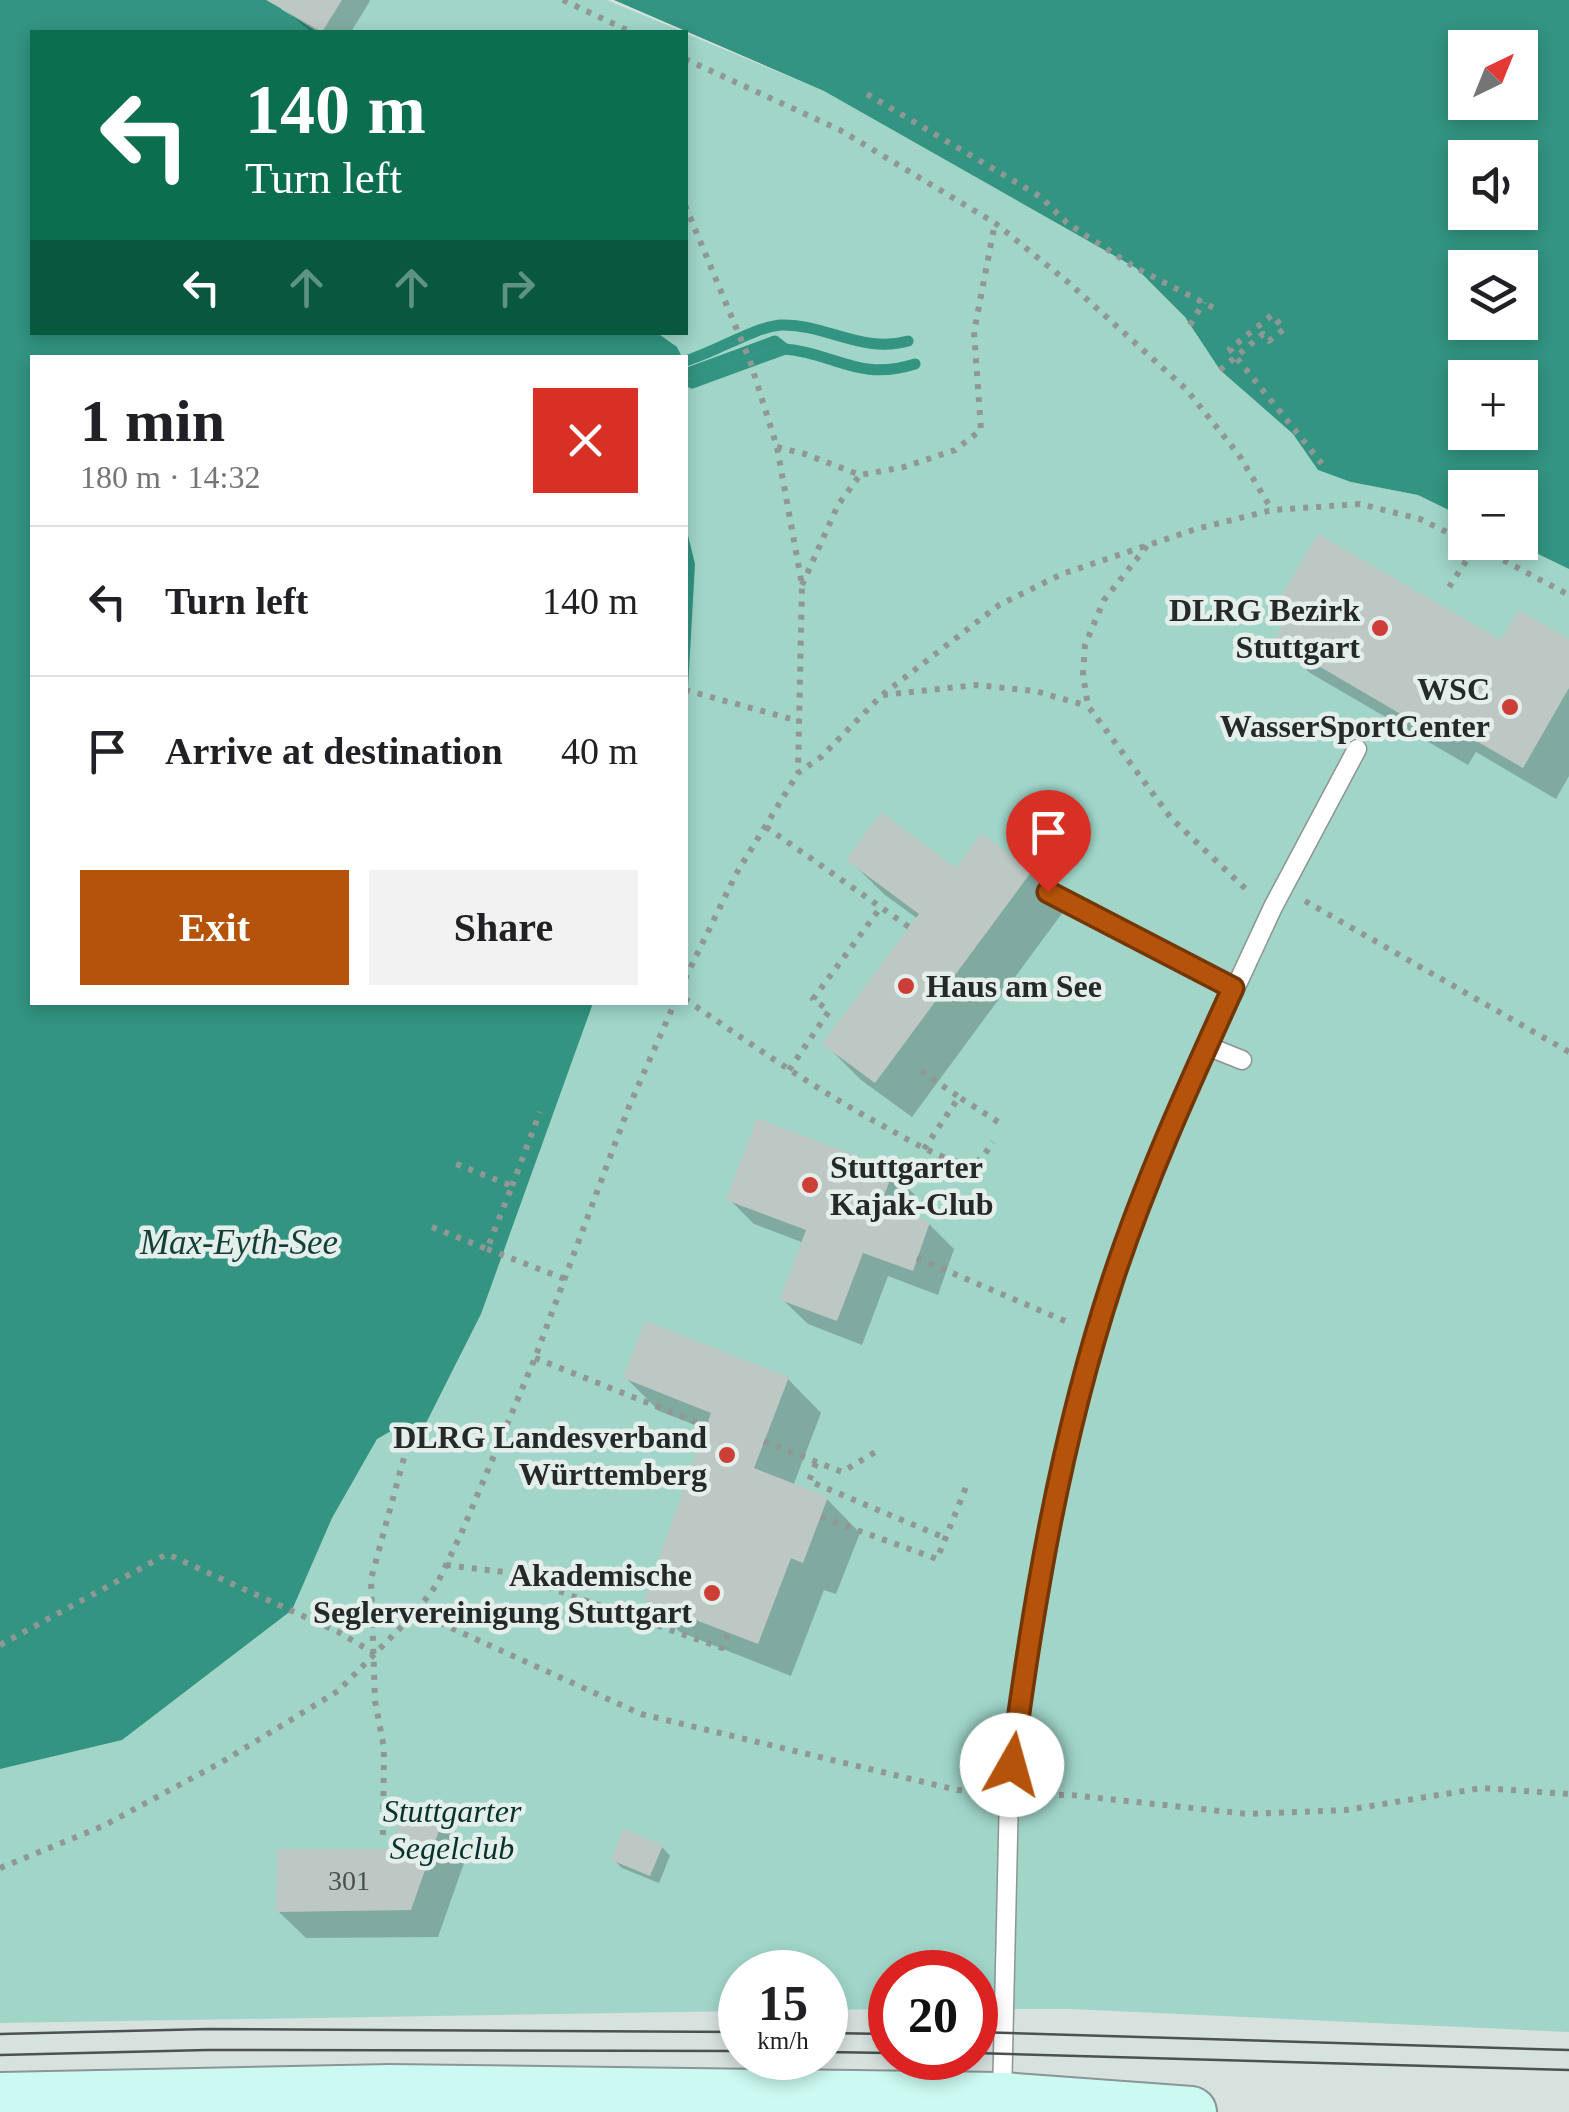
<!DOCTYPE html>
<meta charset="utf-8">
<style>
body{margin:0;font-family:"Times New Roman",serif;background:#f2f2f2;color:#202124;height:100vh;display:flex;flex-direction:column;font-size:38px;white-space:nowrap}
*{box-sizing:border-box;margin:0}
p{font-size:32px;color:#757577}
.icon{flex:none;width:55px;height:55px;fill:none;stroke:currentColor;stroke-width:2;stroke-linecap:round;stroke-linejoin:round}
.map{position:relative;flex:1;overflow:hidden}
.sheet{position:absolute;left:30px;top:355px;width:658px;height:650px;display:flex;flex-direction:column;background:#fff;border-radius:0px;box-shadow:0 5px 15px #0003}
.sheet>*{flex:none}
.hud{position:absolute;left:30px;top:30px;width:658px;height:305px;border-radius:0px;box-shadow:0 5px 15px #0003;background:#0b6e4f;color:#fff;overflow:hidden}
.needle{width:65px;rotate:43deg}
.controls{position:absolute;left:1448px;top:30px;display:grid;gap:20px}
.controls a{display:grid;place-items:center;width:90px;height:90px;border-radius:0px;background:#fff;box-shadow:0 5px 15px #0003;font-size:50px}
.speed{position:absolute;left:718px;top:1950px;display:flex;gap:20px;font-size:50px;font-weight:700;text-align:center}
.speed>*{display:grid;place-content:center;width:130px;height:130px;border-radius:50%;background:#fff;box-shadow:0 5px 15px #0003;line-height:1}
.speed small{font-size:25px;font-weight:400}
.speed .limit{border:15px solid #d22;background:#fff;color:#111}
.pin{position:absolute;display:grid;place-items:center;width:85px;height:85px;color:#fff;margin:-102px -42px;border-radius:50% 50% 50% 0;rotate:-45deg;box-shadow:0 0 10px #0007}
.pin .icon{rotate:45deg}
.me{position:absolute;width:110px;margin:-55px;rotate:7deg;stroke-linejoin:round;filter:drop-shadow(0 0 8px #0008)}
.turn{display:flex;align-items:center;gap:35px;height:210px;padding:0 50px;font-size:45px}
.turn .icon{width:130px;height:130px;stroke-width:2.5}
.turn b{display:block;font-size:70px;line-height:85px}
.lanes{display:flex;align-items:center;height:95px;padding:0 50px;background:#0003;justify-content:center;gap:50px;direction:ltr}
.lanes .off{opacity:.35}
.round{display:grid;place-items:center;flex:none;width:105px;height:105px;border-radius:0px;background:#f2f2f2}
.overview{display:flex;align-items:center;justify-content:space-between;height:170px;padding:0 50px}
h1{font-size:60px;font-weight:800;line-height:75px}
.cta{display:flex;gap:20px;margin-top:auto;padding:20px 50px}
.cta a{flex:1;height:115px;border-radius:0px;background:#b45309;color:#fff;font-size:40px;font-weight:800;line-height:115px;text-align:center}
.cta a+a{background:#f2f2f2;color:#202124}
ul{padding:0;list-style:none}
li{display:flex;align-items:center;gap:30px;height:150px;padding:0 50px;border-top:2px solid #e0e0e0}
li div{flex:1}
li b{display:block;font-size:38px}
li em{font-style:normal}
.map>svg:first-child{display:block}
.green{fill:#a0d5c8;fill-rule:evenodd}
.water{fill:#329481;fill-rule:evenodd}
.shadow{fill:#0003}
.lines{fill:none;stroke-linecap:round;stroke-linejoin:round}
.stream{stroke:#329481;stroke-width:11}
.building{fill:#bdc7c4}
.lane-casing{stroke:#8b9593;stroke-width:21}
.secondary-casing{stroke:#8b9593;stroke-width:54}
.path{stroke:#909896;stroke-width:6;stroke-dasharray:5 8;stroke-linecap:butt}
.lane{stroke:#fff;stroke-width:18}
.secondary{stroke:#cafaf1;stroke-width:50}
.tram{stroke:#4b514f;stroke-width:2.5}
.route-casing{stroke:#753606;stroke-width:25}
.route{stroke:#b45309;stroke-width:18}
.poi-dot{fill:#cc3e36;stroke:#e4efec;stroke-width:4}
.labels{text-anchor:middle;dominant-baseline:central;stroke-width:9;stroke-linejoin:round;paint-order:stroke}
.number-label{font-size:28px;fill:#4b504f}
.poi-label{font-size:32px;font-weight:bold;fill:#252928;stroke:#e4efec;text-anchor:end}
.park-label{font-size:32px;font-style:italic;fill:#05332b;stroke:#e4efec}
.water-label{font-size:35px;font-style:italic;fill:#143f36;stroke:#e4efec}
</style>
<div class="map">
<svg width="1569" height="2112" viewBox="0 0 1569 2112">
<rect width="100%" height="100%" fill="#d7e2df"/>
<path class="green" d="M 0,0 L 607,0 L 684,32 L 32,32 L 32,332 L 685,332 L 685,33 L 824,91 L 1136,268 L 1185,317 L 1220,370 L 1293,434 L 1318,470 L 1351,482 L 1418,495 L 1465,518 L 1465,542 L 1515,543 L 1569,569 L 1569,2032 L 1071,2009 L 975,2009 L 975,1972 L 890,1972 L 890,2009 L 825,2010 L 825,1972 L 740,1972 L 740,2011 L 0,2023 ZM 32,358 L 685,358 L 685,1002 L 32,1002 Z"/>
<g class="water">
<polygon points="0,0 281,0 281,9 318,32 32,32 32,332 656,332 677,347 682,357 32,358 32,1002 593,1003 481,1314 422,1431 411,1432 398,1427 377,1439 332,1518 292,1610 122,1740 0,1769"/>
<path d="M 614,0 L 1569,0 L 1569,569 L 1515,543 L 1520,542 L 1520,488 L 1465,488 L 1465,518 L 1418,495 L 1351,482 L 1318,470 L 1293,434 L 1220,370 L 1185,317 L 1136,268 L 824,91 ZM 1465,48 L 1520,48 L 1520,102 L 1465,102 ZM 1465,158 L 1520,158 L 1520,212 L 1465,212 ZM 1465,268 L 1520,268 L 1520,322 L 1465,322 ZM 1465,378 L 1520,378 L 1520,432 L 1465,432 Z"/>
<polygon points="685,523 695,564 685,741"/>
</g>
<g class="shadow">
<polygon points="289,0 369,0 370,1 351,32 311,32 284,9"/>
<polygon points="1277,640 1569,642 1569,776 1556,799 1476,752 1468,765 1310,673"/>
<polygon points="849,860 956,871 1031,873 1066,908 912,1117 861,1080 825,1044 918,919 885,895"/>
<polygon points="892,1172 917,1197 910,1217 929,1224 954,1249 938,1295 888,1276 862,1345 808,1324 782,1299 804,1243 754,1224 729,1199"/>
<polygon points="626,1378 788,1379 821,1413 793,1486 827,1499 860,1533 836,1594 824,1590 791,1676 680,1632 646,1599 708,1430 659,1411"/>
<polygon points="442,1822 469,1849 438,1937 306,1938 278,1911"/>
<polygon points="662,1847 670,1856 659,1883 622,1868 614,1860"/>
</g>
<g class="lines">
<g class="stream">
<path d="M 685,361 C 714,353 756,326 782,325 C 826,324 863,354 908,341"/>
<polyline points="688,373 775,341 785,349"/>
<path d="M 692,383 L 785,349 C 835,353 858,382 915,364"/>
</g>
</g>
<g class="building">
<polygon points="266,0 342,0 322,32"/>
<polygon points="1318,534 1501,640 1519,610 1569,639 1569,688 1523,768 1442,721 1435,734 1274,640 1284,622 1279,600"/>
<polygon points="881,812 956,868 981,833 1032,871 875,1083 822,1044 919,914 846,860"/>
<polygon points="757,1118 894,1170 881,1203 930,1222 913,1271 863,1253 837,1321 780,1300 806,1230 726,1200"/>
<polygon points="645,1321 789,1377 754,1468 828,1497 803,1563 791,1558 758,1644 644,1600 711,1413 623,1378"/>
<polygon points="407,1807 443,1819 411,1910 276,1912 277,1849 390,1849"/>
<polygon points="623,1829 663,1845 650,1876 611,1860"/>
</g>
<g class="lines">
<defs>
<g id="lane">
<polyline points="1048,892 1233,988"/>
<polyline points="1207,1046 1242,1060"/>
<polyline points="1002,2097 1009,1794 1020,1706 1061,1470 1080,1391 1113,1279 1160,1150 1273,907 1357,749"/>
</g>
<polyline id="secondary" points="0,2098 390,2090 1002,2098 1191,2112"/>
</defs>
<use href="#lane" class="lane-casing"/>
<use href="#secondary" class="secondary-casing"/>
<g class="path">
<polyline points="563,0 631,32"/>
<polyline points="685,59 840,130 995,223 1069,283 1186,389 1239,455 1272,510"/>
<polyline points="867,94 1041,197 1067,223 1136,268 1216,309"/>
<polyline points="685,205 750,361 777,447 802,585 798,771"/>
<polyline points="1190,325 1204,302"/>
<polyline points="1220,370 1263,334 1269,341 1284,329 1272,315 1230,349 1236,357 1323,465"/>
<polyline points="777,447 805,454 860,475 904,467 955,450 981,430 974,332 995,223"/>
<polyline points="1469,542 1569,595"/>
<polyline points="1147,546 1104,600 1085,645 1083,675 1088,706 1171,818 1250,893"/>
<polyline points="802,585 838,505 860,475"/>
<polyline points="1449,587 1476,546"/>
<polyline points="685,690 799,721"/>
<polyline points="883,695 976,685 1035,691 1088,706"/>
<polyline points="766,827 909,927"/>
<polyline points="1305,901 1569,1052"/>
<polyline points="685,979 736,874 798,773 821,757 882,695 999,605 1062,574 1196,529 1272,510 1360,504 1420,519 1465,541"/>
<path d="M 685,999 C 751,1044 816,1090 887,1128 C 914,1143 940,1159 971,1165 L 982,1158 L 993,1142"/>
<polyline points="789,1070 829,1011 813,999 881,907"/>
<polyline points="921,1071 959,1097"/>
<polyline points="924,1149 959,1097 1003,1125"/>
<polyline points="512,1186 540,1112"/>
<polyline points="432,1227 487,1249 512,1186 456,1164"/>
<polyline points="487,1249 565,1279"/>
<polyline points="917,1258 1072,1324"/>
<polyline points="535,1358 706,1426"/>
<polyline points="764,1441 842,1472 877,1451"/>
<polyline points="816,1463 809,1481 945,1538"/>
<polyline points="821,1517 937,1559 966,1487"/>
<polyline points="446,1565 504,1572 722,1648 728,1633"/>
<polyline points="416,1612 641,1714 957,1790 986,1792"/>
<polyline points="0,1645 167,1554 338,1632 374,1653"/>
<polyline points="1033,1795 1071,1795 1248,1814 1346,1810 1482,1788 1569,1794"/>
<polyline points="383,1835 384,1748 375,1701 371,1579 411,1432"/>
<polyline points="0,1868 103,1826 222,1762 338,1691 416,1612 437,1584 461,1534 535,1358 628,1109 675,1002"/>
<polyline points="889,2054 890,2016"/>
</g>
<use href="#lane" class="lane"/>
<use href="#secondary" class="secondary"/>
<g class="tram">
<polyline points="975,2032 1569,2050"/>
<polyline points="825,2033 890,2034"/>
<polyline points="0,2034 209,2029 740,2032"/>
<polyline points="825,2052 890,2053"/>
<polyline points="975,2053 1569,2070"/>
<polyline points="0,2055 207,2050 740,2051"/>
</g>
</g>
<g class="lines">
<defs>
<path id="route" d="M 1012,1765 C 1033,1602 1061,1438 1112,1282 C 1145,1181 1189,1085 1233,988 L 1048,892"/>
</defs>
<use href="#route" class="route-casing"/>
<use href="#route" class="route"/>
</g>
<g class="poi-dot">
<circle cx="1380" cy="628" r="10"/>
<circle cx="1510" cy="707" r="10"/>
<circle cx="906" cy="986" r="10"/>
<circle cx="810" cy="1185" r="10"/>
<circle cx="727" cy="1455" r="10"/>
<circle cx="712" cy="1593" r="10"/>
</g>
<g class="labels">
<g class="number-label">
<text x="349" y="1880">301</text>
</g>
<g class="poi-label">
<text x="1360" y="610">DLRG Bezirk<tspan x="1360" dy="37">Stuttgart</tspan></text>
<text x="1490" y="689">WSC<tspan x="1490" dy="37">WasserSportCenter</tspan></text>
<text x="926" y="986" text-anchor="start">Haus am See</text>
<text x="830" y="1167" text-anchor="start">Stuttgarter<tspan x="830" dy="37">Kajak-Club</tspan></text>
<text x="707" y="1437">DLRG Landesverband<tspan x="707" dy="37">Württemberg</tspan></text>
<text x="692" y="1575">Akademische<tspan x="692" dy="37">Seglervereinigung Stuttgart</tspan></text>
</g>
<g class="park-label">
<text x="452" y="1811">Stuttgarter<tspan x="452" dy="37">Segelclub</tspan></text>
</g>
<g class="water-label">
<text x="239" y="1242">Max-Eyth-See</text>
</g>
</g>
</svg>
<div class="controls">
<a><svg class="needle" viewBox="-14 -14 28 28"><path d="M0-13l5 13h-10z" fill="#e53935"/><path d="M0 13l5-13h-10z" fill="#757577"/></svg></a>
<a><svg class="icon" aria-label="sound" viewBox="0 0 24 24"><path d="M4 9h4l5-4v14l-5-4H4zM17 9q2 3 0 6"/></svg></a>
<a><svg class="icon" aria-label="layers" viewBox="0 0 24 24"><path d="M12 4l9 5-9 5-9-5zM3 14l9 5 9-5"/></svg></a>
<a>+</a>
<a>−</a>
</div>
<div class="speed"><div>15<small>km/h</small></div><div class="limit">20</div></div>
<div class="pin" style="left:1048px;top:892px;background:#d93025"><svg class="icon" aria-label="arrive" viewBox="0 0 24 24"><path d="M6 21V4h12l-3 4 3 4H6"/></svg></div>
<svg class="me" style="left:1012px;top:1765px" viewBox="-20 -20 40 40"><circle r="19" fill="#fff"/><path d="M0-13L10 11 0 6-10 11z" fill="#b45309"/></svg>
<div class="hud">
<div class="turn"><svg class="icon" aria-label="left" viewBox="0 0 24 24"><path d="M17 20v-9H6M10 6l-5 5 5 5"/></svg><div><b>140 m</b>Turn left</div></div>
<div class="lanes"><svg class="icon" aria-label="left" viewBox="0 0 24 24"><path d="M17 20v-9H6M10 6l-5 5 5 5"/></svg><svg class="icon off" aria-label="ahead" viewBox="0 0 24 24"><path d="M12 20V5M6 11l6-6 6 6"/></svg><svg class="icon off" aria-label="ahead" viewBox="0 0 24 24"><path d="M12 20V5M6 11l6-6 6 6"/></svg><svg class="icon off" aria-label="right" viewBox="0 0 24 24"><path d="M7 20v-9h11M14 6l5 5-5 5"/></svg></div>
</div>
<section class="sheet">
<div class="overview"><div><h1>1 min</h1><p>180 m · 14:32</p></div><a class="round" style="background:#d93025;color:#fff"><svg class="icon" aria-label="close" viewBox="0 0 24 24"><path d="M6 6l12 12M18 6L6 18"/></svg></a></div>
<ul>
<li><svg class="icon" aria-label="left" viewBox="0 0 24 24"><path d="M17 20v-9H6M10 6l-5 5 5 5"/></svg><div><b>Turn left</b></div><em>140 m</em></li>
<li><svg class="icon" aria-label="arrive" viewBox="0 0 24 24"><path d="M6 21V4h12l-3 4 3 4H6"/></svg><div><b>Arrive at destination</b></div><em>40 m</em></li>
</ul>
<div class="cta"><a>Exit</a><a>Share</a></div>
</section>
</div>
